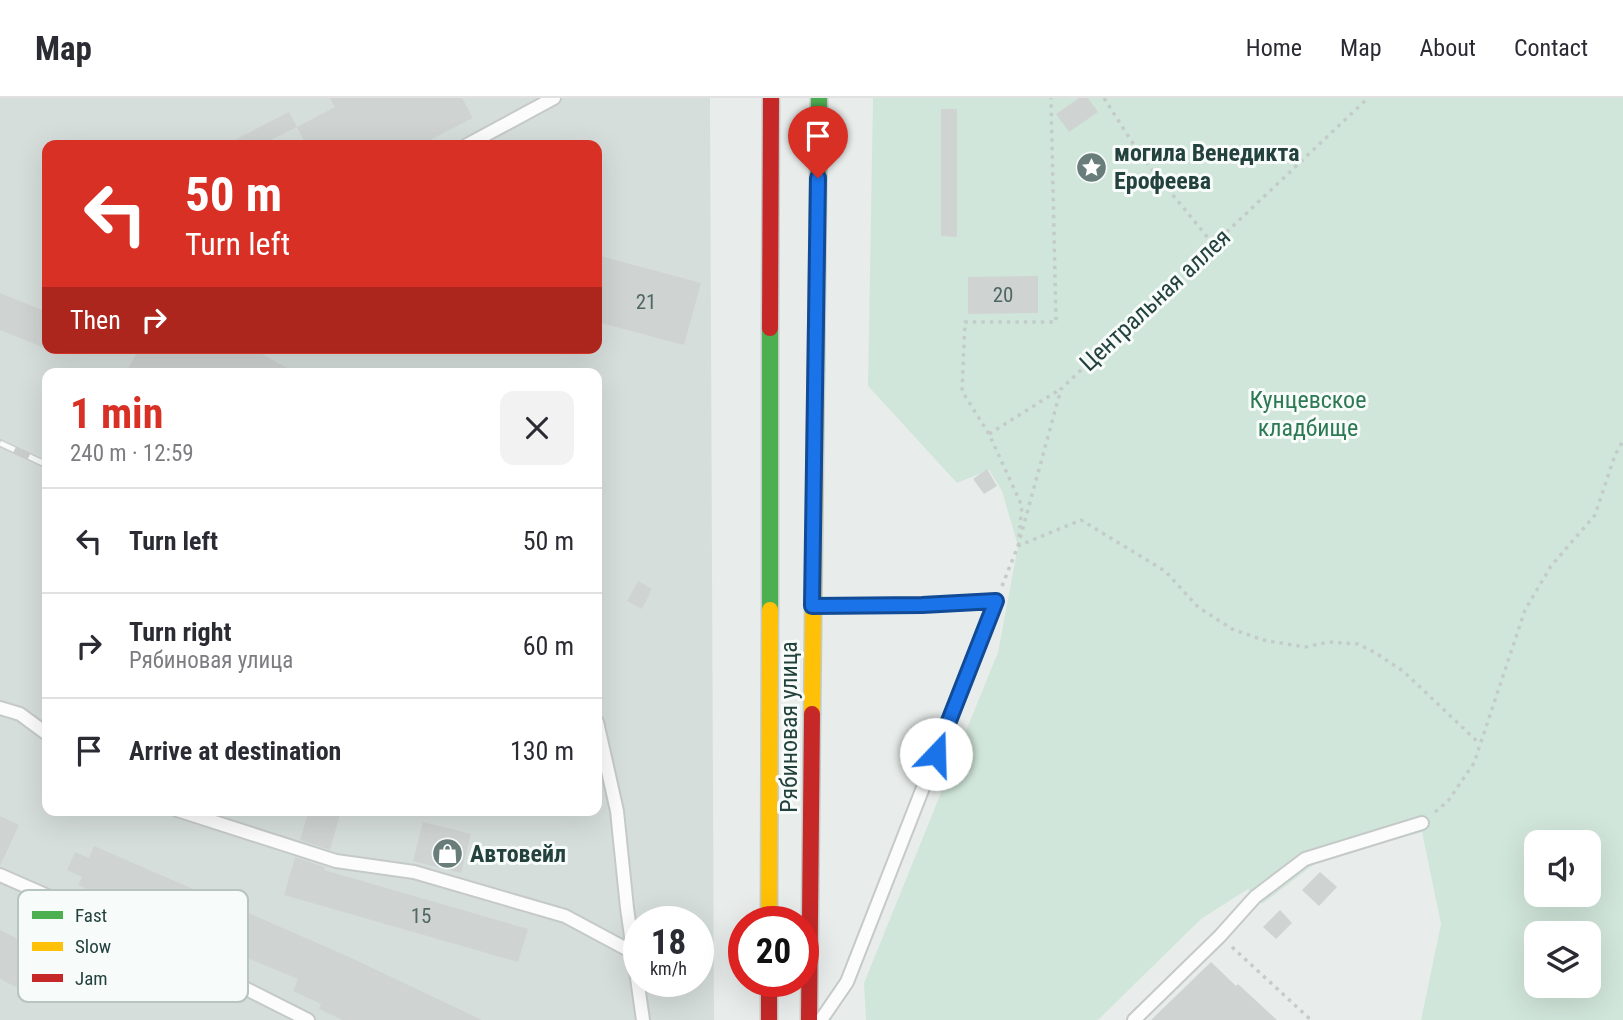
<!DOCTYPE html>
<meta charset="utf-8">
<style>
body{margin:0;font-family:"Roboto Condensed",sans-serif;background:#f2f2f3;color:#2b2b33;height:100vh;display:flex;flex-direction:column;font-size:26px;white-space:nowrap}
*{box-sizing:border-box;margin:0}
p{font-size:23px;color:#7c7c81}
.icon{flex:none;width:38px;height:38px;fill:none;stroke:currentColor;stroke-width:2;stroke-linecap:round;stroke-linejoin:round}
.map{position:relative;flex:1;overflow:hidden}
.sheet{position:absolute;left:42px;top:270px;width:560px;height:448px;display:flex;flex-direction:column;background:#fff;border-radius:14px;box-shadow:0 7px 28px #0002}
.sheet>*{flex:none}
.hud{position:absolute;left:42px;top:42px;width:560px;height:214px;border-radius:14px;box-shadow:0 7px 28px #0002;background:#d93025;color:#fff;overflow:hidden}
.buttons{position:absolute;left:1524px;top:732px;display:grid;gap:14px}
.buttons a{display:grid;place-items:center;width:77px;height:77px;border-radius:14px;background:#fff;box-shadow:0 7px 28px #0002;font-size:35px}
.speed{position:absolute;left:623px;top:808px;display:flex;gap:14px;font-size:35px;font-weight:700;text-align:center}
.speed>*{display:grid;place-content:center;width:91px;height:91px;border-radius:50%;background:#fff;box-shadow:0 7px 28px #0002;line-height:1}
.speed small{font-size:18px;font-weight:400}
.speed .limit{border:10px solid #d22;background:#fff;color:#111}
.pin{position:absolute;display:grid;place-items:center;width:60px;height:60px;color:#fff;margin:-72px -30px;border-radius:50% 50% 50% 0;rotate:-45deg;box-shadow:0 0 7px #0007}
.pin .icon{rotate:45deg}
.me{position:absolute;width:77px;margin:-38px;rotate:21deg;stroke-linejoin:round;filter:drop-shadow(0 0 5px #0008)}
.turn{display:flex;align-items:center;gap:24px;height:147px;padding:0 28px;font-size:32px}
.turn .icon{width:91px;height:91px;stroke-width:2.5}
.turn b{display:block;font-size:49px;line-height:60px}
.then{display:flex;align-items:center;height:66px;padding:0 28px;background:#0003;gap:14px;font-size:26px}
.round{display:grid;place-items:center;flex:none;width:74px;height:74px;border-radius:14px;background:#f2f2f3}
.head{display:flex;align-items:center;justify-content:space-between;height:119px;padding:0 28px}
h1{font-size:42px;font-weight:700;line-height:52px;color:#d93025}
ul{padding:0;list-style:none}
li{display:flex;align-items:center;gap:21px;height:105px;padding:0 28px;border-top:2px solid #e1e1e2}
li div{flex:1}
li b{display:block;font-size:26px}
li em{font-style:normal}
header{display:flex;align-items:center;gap:42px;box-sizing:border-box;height:98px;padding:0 35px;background:#fff;border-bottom:2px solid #e1e1e2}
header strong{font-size:33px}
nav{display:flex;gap:38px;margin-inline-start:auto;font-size:24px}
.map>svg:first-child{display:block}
.built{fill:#d6dedb;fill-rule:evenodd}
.green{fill:#d1e6da;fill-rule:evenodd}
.building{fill:#cfd4d2}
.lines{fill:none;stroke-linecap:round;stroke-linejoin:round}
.lane-casing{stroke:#c5cac8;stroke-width:16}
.fast-casing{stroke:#c3cbc8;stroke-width:19}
.slow-casing{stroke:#c3cbc8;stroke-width:19}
.jam-casing{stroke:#c3cbc8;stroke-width:19}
.path{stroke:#c3cccb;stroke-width:3.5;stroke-dasharray:3.5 5;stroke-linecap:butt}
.lane{stroke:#fcfcfc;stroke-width:12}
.fast{stroke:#4caf50;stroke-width:16}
.slow{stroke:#ffc107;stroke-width:16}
.jam{stroke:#c62828;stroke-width:16}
.rail-casing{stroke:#c9cdcc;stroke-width:8}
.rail{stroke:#f7fbf9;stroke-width:5;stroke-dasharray:16;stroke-linecap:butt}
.route-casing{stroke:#114b97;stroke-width:18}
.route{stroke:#1a73e8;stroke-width:12}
.labels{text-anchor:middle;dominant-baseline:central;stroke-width:6;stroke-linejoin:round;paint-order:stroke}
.number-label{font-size:21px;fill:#506763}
.poi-label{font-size:24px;font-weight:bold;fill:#24423d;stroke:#f7fbf9;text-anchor:start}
.street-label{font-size:24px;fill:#24423d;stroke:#f7fbf9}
.park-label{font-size:24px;fill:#2d7954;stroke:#f7fbf9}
.key{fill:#f7fbf9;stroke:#b8c4c1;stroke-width:2}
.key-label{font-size:19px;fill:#24423d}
</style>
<header>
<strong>Map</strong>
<nav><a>Home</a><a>Map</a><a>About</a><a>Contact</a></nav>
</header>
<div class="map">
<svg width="1623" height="922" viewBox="0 0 1623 922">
<rect width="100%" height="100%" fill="#e8edeb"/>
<path class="built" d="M 0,0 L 710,0 L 714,922 L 0,922 ZM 47,47 L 597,47 L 597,250 L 47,250 ZM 47,275 L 597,275 L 597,712 L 47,712 ZM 639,824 L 698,824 L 698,884 L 639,884 Z"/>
<path class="green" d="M 873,0 L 1623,0 L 1623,922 L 1421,922 L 1441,826 L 1422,734 L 1376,747 L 1326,757 L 1262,806 L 1248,791 L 1201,821 L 1098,922 L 866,922 L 864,885 L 998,554 L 1018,448 L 1002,393 L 989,372 L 957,385 L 868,288 ZM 1536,744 L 1589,744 L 1589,796 L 1536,796 ZM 1536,835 L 1589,835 L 1589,887 L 1536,887 Z"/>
<g class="building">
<polygon points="330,0 462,0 473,20 420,47 306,47 297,29 335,9"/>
<polygon points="1079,0 1088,0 1098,14 1069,34 1056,16"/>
<polygon points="941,11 957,11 957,139 941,138"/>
<polygon points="289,14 297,29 261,47 225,47"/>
<polygon points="597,157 701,185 684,247 597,224"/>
<polygon points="1038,178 1038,215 968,216 968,179"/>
<polygon points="0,195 47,214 47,251 0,232"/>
<polygon points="139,250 251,250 296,275 126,275"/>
<polygon points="987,371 997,388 984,396 973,381"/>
<polygon points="638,483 652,491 642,511 627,503"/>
<polygon points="309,712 341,712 330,752 300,742"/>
<polygon points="0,718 19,727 0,768"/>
<polygon points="423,724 471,736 461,775 413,763"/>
<polygon points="94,748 345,857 482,922 342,922 319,911 321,906 293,893 298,881 211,845 207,854 173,839 177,830 78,787 82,779 67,772 75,754 89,760"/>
<polygon points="295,759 325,769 324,772 528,831 518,864 284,797"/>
<polygon points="1320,774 1337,789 1319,808 1302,792"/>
<polygon points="1280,812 1292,825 1276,841 1263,829"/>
<polygon points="0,832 59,861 40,901 0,881"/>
<polygon points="1211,864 1236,888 1238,886 1277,922 1151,922"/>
</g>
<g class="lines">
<defs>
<g id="lane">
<polyline points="467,47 554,0"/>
<polyline points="816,508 922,507 996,503 847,884 821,922"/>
<polyline points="0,610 20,616 47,636"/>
<polyline points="597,624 617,713 627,810 643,922"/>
<polyline points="177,712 336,763 414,774 565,818 634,855"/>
<polyline points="0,777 155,845 308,922"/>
<polyline points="1134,922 1220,838 1255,799 1305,761 1422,725"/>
</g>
<g id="fast">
<polyline points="816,271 819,0"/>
<polyline points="770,512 770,230"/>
</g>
<g id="slow">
<polyline points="812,616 816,271"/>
<polyline points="769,824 770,512"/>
</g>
<g id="jam">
<polyline points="770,230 771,0"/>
<polyline points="769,884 769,922"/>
<polyline points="809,922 812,616"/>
</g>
</defs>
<use href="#lane" class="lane-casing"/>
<use href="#fast" class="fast-casing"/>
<use href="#slow" class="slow-casing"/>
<use href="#jam" class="jam-casing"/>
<g class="path">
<polyline points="1104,0 1141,58 1213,146"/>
<polyline points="989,336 1059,292"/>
<polyline points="1019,439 1022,408 989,336 962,293 965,224 1056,224 1051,0"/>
<polyline points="1018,448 1061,291 1368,0"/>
<polyline points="1002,488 1018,448 1081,422 1165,473 1198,509 1232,531 1263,542 1305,549 1329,544 1358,546 1374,554 1403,573 1480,646"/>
<polyline points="1435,714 1448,703 1474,665 1525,512 1551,468 1595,417 1615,357 1623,343"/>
<polyline points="1232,849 1311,922"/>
</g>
<use href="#lane" class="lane"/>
<use href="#fast" class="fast"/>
<use href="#slow" class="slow"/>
<use href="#jam" class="jam"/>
<defs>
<polyline id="rail" points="0,345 47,367"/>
</defs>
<use href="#rail" class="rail-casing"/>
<use href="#rail" class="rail"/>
</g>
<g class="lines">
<defs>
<polyline id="route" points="818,80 812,508 922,507 996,503 936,656"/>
</defs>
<use href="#route" class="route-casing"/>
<use href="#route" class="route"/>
</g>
<defs>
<symbol id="sight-disc" viewBox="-11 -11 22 22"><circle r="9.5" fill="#697e7a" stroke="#f7fbf9"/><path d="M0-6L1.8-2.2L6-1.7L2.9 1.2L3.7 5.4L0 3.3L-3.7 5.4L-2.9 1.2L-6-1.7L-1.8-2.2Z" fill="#fff"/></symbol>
<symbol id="shop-disc" viewBox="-11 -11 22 22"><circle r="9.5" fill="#697e7a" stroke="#f7fbf9"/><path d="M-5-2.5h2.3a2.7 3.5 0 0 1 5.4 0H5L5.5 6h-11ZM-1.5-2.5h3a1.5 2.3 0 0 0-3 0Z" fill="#fff"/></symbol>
</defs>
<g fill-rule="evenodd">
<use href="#sight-disc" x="1074" y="52" width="35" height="35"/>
<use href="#shop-disc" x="430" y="738" width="35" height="35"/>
</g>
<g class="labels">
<g class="number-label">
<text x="1003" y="197">20</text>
<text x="646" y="204">21</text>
<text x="421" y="818">15</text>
</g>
<g class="poi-label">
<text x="1114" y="55">могила Венедикта<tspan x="1114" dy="28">Ерофеева</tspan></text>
<text x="470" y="756">Автовейл</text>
</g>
<g class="street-label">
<text transform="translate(1155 202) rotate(-43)">Центральная аллея</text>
<text transform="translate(789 629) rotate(-90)">Рябиновая улица</text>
</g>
<g class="park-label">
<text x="1308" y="302">Кунцевское<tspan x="1308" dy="28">кладбище</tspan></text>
</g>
</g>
<rect x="18" y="792" width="230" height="112" rx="10" class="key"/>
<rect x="32" y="813" width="31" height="8" fill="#4caf50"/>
<rect x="32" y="844" width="31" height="9" fill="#ffc107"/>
<rect x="32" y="876" width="31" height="8" fill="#c62828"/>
<g class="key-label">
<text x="75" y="824">Fast</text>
<text x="75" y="855">Slow</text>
<text x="75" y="887">Jam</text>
</g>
</svg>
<div class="buttons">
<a><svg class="icon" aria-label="sound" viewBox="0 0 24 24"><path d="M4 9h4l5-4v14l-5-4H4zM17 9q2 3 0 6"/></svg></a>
<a><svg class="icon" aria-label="layers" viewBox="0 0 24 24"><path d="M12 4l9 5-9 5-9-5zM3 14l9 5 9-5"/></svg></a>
</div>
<div class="speed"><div>18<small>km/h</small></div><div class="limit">20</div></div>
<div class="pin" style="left:818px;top:80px;background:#d93025"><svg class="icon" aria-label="arrive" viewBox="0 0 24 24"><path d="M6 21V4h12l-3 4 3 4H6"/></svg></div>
<svg class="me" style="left:936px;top:656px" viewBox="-20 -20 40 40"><circle r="19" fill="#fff"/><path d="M0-13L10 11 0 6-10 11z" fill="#1a73e8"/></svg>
<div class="hud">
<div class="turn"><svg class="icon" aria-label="left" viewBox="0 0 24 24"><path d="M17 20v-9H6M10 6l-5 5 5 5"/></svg><div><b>50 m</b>Turn left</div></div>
<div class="then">Then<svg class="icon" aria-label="right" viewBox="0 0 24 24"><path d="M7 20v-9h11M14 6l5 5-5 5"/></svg></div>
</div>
<section class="sheet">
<div class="head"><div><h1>1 min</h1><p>240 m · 12:59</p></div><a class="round"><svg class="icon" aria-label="close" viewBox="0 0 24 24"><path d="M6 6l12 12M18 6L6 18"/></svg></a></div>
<ul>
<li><svg class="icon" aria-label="left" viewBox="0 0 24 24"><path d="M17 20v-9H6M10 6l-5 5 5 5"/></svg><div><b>Turn left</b></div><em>50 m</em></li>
<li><svg class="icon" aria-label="right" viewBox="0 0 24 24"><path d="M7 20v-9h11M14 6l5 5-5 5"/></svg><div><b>Turn right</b><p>Рябиновая улица</p></div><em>60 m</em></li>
<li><svg class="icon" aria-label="arrive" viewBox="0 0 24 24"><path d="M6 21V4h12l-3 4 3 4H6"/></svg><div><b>Arrive at destination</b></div><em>130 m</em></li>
</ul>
</section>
</div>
